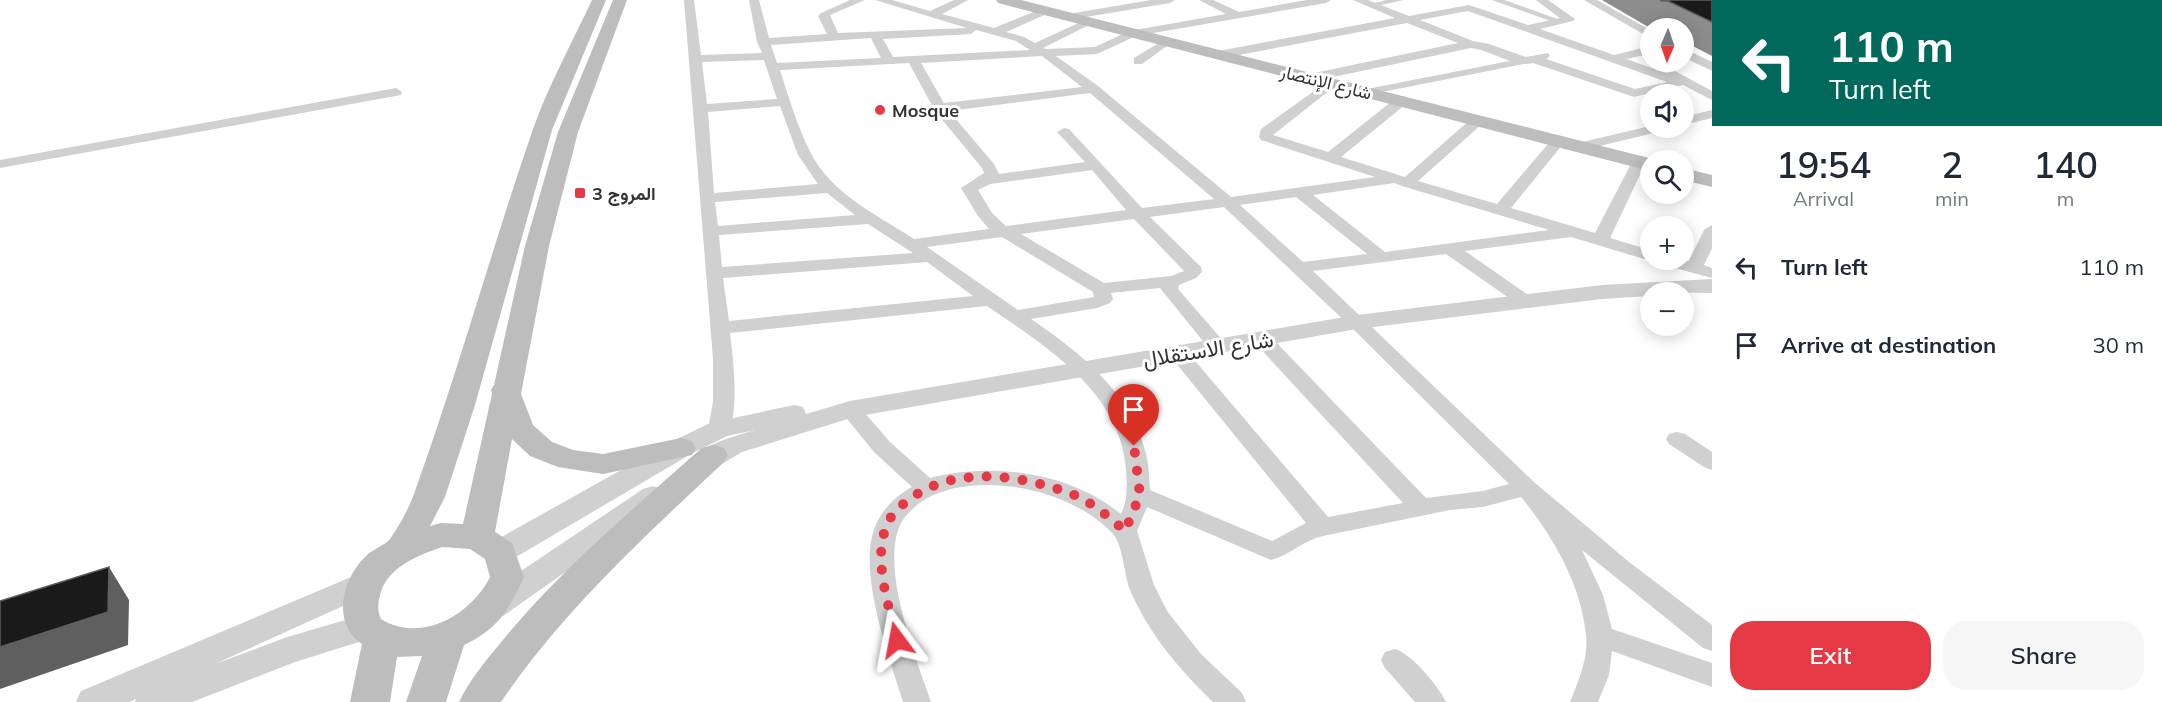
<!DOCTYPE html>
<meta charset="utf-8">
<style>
body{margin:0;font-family:Mulish,Vazirmatn,sans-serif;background:#f6f6f7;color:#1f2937;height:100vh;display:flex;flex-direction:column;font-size:22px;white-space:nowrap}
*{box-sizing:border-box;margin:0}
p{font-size:20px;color:#747a83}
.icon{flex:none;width:33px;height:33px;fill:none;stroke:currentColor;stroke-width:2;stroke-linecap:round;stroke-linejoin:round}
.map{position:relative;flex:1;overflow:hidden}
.panel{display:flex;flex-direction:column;background:#fff;width:450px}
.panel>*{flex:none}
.hud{background:#00695c;color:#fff;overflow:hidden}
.needle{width:39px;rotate:182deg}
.controls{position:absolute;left:1640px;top:18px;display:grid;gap:12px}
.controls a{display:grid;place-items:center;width:54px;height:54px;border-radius:50%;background:#fff;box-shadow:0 3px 15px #0003;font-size:30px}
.pin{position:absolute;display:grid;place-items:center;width:51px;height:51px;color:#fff;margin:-62px -26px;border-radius:50% 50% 50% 0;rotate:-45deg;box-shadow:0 0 6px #0007}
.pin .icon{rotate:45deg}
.me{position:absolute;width:66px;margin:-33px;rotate:347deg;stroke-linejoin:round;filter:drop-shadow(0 0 4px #0008)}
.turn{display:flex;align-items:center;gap:21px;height:126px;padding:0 18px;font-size:27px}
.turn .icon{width:78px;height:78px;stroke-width:2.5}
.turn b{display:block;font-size:42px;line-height:51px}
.eta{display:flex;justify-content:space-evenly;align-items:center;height:102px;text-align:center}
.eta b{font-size:36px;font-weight:600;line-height:42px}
.button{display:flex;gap:12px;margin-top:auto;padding:12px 18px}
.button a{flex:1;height:69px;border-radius:24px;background:#e63946;color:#fff;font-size:24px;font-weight:600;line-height:69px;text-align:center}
.button a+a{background:#f6f6f7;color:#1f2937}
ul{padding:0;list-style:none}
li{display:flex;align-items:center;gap:18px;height:78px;padding:0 18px}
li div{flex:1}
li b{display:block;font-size:22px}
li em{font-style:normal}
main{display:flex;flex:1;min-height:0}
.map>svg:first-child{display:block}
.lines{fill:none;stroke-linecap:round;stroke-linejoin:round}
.pedestrian{fill:#d0d0d0;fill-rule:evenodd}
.minor{fill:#d0d0d0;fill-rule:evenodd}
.tertiary{fill:#d0d0d0;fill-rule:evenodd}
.secondary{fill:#bdbdbd;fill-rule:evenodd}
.wall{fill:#8c8c8c}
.shaded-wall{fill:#5f5f5f}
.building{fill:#1a1a1a;stroke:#5f5f5f;stroke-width:1.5}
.route{stroke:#e63946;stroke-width:10;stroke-dasharray:0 18}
.poi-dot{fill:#e63946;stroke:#fff;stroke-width:2}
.labels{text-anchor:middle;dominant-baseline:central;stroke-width:6;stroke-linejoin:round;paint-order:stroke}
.far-street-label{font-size:18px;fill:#333;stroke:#fff}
.far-poi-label{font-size:18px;font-weight:bold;fill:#333;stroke:#fff;text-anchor:start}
.street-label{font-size:22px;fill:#333;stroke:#fff}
</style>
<main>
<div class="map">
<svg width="1712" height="702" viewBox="0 0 1712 702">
<rect width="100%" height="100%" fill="#fff"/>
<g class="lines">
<g class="pedestrian">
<polygon points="1386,0 1404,0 1372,7 1368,5"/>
<polygon points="1492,0 1504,0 1563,21 1556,23"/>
<polygon points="1525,58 1530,61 1528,63 1367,95 1362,92 1367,89"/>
</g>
<g class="minor">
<path d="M 684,0 L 694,0 L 701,55 L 762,53 L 757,42 L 749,0 L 759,0 L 769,38 L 827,34 L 818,16 L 821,13 L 850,0 L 865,0 L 830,15 L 838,33 L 967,28 L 875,0 L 892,0 L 930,11 L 954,0 L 968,0 L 942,14 L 994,28 L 1041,9 L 1049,9 L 1049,13 L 1006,32 L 1024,37 L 1035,43 L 1085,20 L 1093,20 L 1095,22 L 1043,48 L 1046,49 L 1095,47 L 1129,31 L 1226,14 L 1199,0 L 1213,0 L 1239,12 L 1307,0 L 1331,0 L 1326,3 L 1136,36 L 1097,54 L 1056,56 L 1098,86 L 1231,197 L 1375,177 L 1261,140 L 1259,137 L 1261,129 L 1331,79 L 1335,80 L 1337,83 L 1335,86 L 1273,135 L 1328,152 L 1396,98 L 1406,98 L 1408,101 L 1406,104 L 1341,157 L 1405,177 L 1472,118 L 1482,118 L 1484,121 L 1482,124 L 1418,181 L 1497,204 L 1553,138 L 1563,138 L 1565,141 L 1563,144 L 1511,208 L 1595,233 L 1632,162 L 1639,158 L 1644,159 L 1646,162 L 1610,238 L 1650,250 L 1650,260 L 1652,260 L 1644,259 L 1571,237 L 1465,251 L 1531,297 L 1534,301 L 1531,305 L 1519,305 L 1446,254 L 1313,271 L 1534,482 L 1629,562 L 1712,625 L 1712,651 L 1703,648 L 1582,550 L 1603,595 L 1612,629 L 1712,663 L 1712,687 L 1612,651 L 1609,675 L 1598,702 L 1570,702 C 1578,682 1589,657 1586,635 C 1581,584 1553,536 1521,497 L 1483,507 L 1450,510 L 1323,536 C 1304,540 1290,555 1271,560 L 1147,507 L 1137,531 L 1154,585 L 1167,611 L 1201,654 L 1242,693 L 1246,702 L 1213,702 C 1179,669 1149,634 1130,590 C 1124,575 1123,545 1113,534 C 1072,489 977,469 924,500 C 913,507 902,518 898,530 C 883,576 916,658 931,702 L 903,702 C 889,656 857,572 875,527 C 881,510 897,495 912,487 L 874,452 L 843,414 L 840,409 L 843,404 L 850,402 L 857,404 L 890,442 L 930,478 C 993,462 1069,472 1121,514 C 1128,499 1127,486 1126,469 C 1120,391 1045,346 987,306 L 730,333 C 733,358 740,413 727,434 L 719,436 L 711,434 L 708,429 L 713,402 L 713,359 ZM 976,30 L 1016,41 L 1030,50 L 893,57 L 883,39 L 971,34 ZM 871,38 L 881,58 L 777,63 L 771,45 ZM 1042,56 L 1082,87 L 944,103 L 921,63 ZM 764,60 L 777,99 L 707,104 L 702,62 ZM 909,63 L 935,111 L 982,168 L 984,173 L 961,188 L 978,216 L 989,229 L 914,239 C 882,218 844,200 821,169 C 803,146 789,98 780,70 ZM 1090,93 L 1214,199 L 1142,208 L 1069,129 L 1064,128 L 1057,132 L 1085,162 L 999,174 L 994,164 L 949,111 ZM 780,106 L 798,155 L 818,184 L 714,193 L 708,112 ZM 1092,170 L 1126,210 L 1006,226 L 992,213 L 978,190 L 990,184 ZM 1394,183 L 1402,186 L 1549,230 L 1385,252 L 1313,195 ZM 827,193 L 855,215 L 718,226 L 715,202 ZM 1296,197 L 1367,254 L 1303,262 L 1240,205 ZM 1224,207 L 1350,326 L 1509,484 L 1483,491 L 1426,498 L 1270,336 L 1256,336 L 1253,340 L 1256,344 L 1403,503 L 1328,517 L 1185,349 L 1171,349 L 1168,353 L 1171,357 L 1306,523 L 1272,541 L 1150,490 C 1149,480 1149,468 1147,458 C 1134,395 1081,353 1031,319 L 1097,308 L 1110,303 L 1113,299 L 1111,293 L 1160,288 L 1211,351 L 1225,351 L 1228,347 L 1225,343 L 1178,289 L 1179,285 L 1196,278 L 1202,272 L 1201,267 L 1150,217 ZM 1134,219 L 1184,271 L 1171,276 L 1104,283 L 1021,234 ZM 868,224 L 913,253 L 722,267 L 719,235 ZM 1002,237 L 1093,292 L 1094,297 L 1018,310 L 927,247 ZM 927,262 L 973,296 L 729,321 L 723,278 Z"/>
<polygon points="1151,0 1175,0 1170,3 1068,20 1062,17 1068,14"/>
<path d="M 1353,0 L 1368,0 L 1409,16 L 1469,5 L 1528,25 L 1560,18 L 1536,0 L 1548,0 L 1575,19 L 1573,21 L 1540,29 L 1614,55 L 1650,46 L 1650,54 L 1626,59 L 1666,73 L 1675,71 L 1712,91 L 1712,100 L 1683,85 L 1634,97 L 1533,63 C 1514,68 1491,50 1471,48 L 1314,81 L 1308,77 L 1314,73 L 1458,43 L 1407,23 L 1218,59 L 1212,55 L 1218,51 L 1395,18 ZM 1468,11 L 1667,82 L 1635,89 L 1546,59 L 1550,56 L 1548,53 L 1526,57 L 1489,44 L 1473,41 L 1420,20 Z"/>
<polygon points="1584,0 1597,0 1650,30 1650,38"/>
<polygon points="1167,38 1171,39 1171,43 1142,64 1134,64 1134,58"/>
<polygon points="1683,48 1712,62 1712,71 1683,57"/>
<polygon points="396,88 402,92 401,95 0,168 0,160"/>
<polygon points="1712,110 1712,118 1683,125 1683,117"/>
<polygon points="1650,126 1650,128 1664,128 1662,131 1579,151 1572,147 1574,144"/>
<polygon points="1712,225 1712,248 1704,265 1712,268 1712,278 1660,264 1657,260 1689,261 1704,230"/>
<polygon points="1677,432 1685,434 1712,452 1712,470 1704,467 1669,444 1666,439 1669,434"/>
<path d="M 1395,649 C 1412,654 1438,686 1446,702 L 1415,702 L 1385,668 L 1381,660 L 1385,652 Z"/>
</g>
<g class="tertiary">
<path d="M 1712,279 L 1712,293 L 1650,292 L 1650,296 L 1602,299 L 1357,329 L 854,417 L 742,452 L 707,473 L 697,475 L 687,473 L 683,466 C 695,447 734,436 755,430 L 727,436 L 691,454 L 511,560 L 500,563 L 489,560 L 485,552 L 489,544 L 671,442 L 710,423 L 794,405 L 803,407 L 806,414 L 850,401 L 1357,315 L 1602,285 Z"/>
<polygon points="653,486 663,489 667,496 663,503 503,616 492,620 481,616 476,607 481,598 643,489"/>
<polygon points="363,572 374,576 379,584 374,592 215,664 287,637 366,614 378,618 382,627 378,636 295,662 192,702 135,702 136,699 129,702 76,702 81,691"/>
</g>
<g class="secondary">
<path d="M 592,0 L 606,0 L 552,130 L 475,405 L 445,497 L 430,526 L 441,523 L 463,524 L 492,394 L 491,390 L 494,385 L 525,246 L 558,132 L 613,0 L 627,0 L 578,132 L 549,246 L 521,394 L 533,425 L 552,442 L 573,450 L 603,454 L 681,438 L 692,441 L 696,448 L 692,455 L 603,474 L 558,467 L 530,456 L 512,439 L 495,532 L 512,543 L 524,577 C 508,611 499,628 464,645 L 446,702 L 406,702 L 422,656 L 397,657 L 390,702 L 350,702 L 362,644 C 330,623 343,576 368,554 C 374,549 385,545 390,539 C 400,525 410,506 415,491 C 458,372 491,251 532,132 C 547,88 572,43 592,0 ZM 442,547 L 470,549 L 485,559 L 490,577 C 471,615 421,644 381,619 C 377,611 378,603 380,595 C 387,567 417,556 442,547 Z"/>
<polygon points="996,0 1021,0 1657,160 1650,160 1650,171 998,3"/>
<polygon points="1683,168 1712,175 1712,187 1683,180"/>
<path d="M 713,445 L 724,448 L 728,455 L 724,462 C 644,537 563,611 501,702 L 459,702 C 471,677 490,656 507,635 C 565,566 635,507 702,448 Z"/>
</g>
</g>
<polygon class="wall" points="1602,0 1712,0 1712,56 1683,41 1683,28 1650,28"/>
<polygon class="shaded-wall" points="109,567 129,600 128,645 0,689 0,647"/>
<g class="building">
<polygon points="1660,0 1712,0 1712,22 1668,1 1662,1"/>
<polygon points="109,567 108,612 0,647 0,601"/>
</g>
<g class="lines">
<path class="route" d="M 897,640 C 889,606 873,561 886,527 C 890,515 900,506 910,499 C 955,465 1022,475 1072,494 C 1092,502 1109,517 1125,531 L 1140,495 L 1134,446"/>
</g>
<g class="poi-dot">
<circle cx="880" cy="110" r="6"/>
<rect x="574" y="187" width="12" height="12" rx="3"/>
</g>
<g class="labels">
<g class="far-street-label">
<text transform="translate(1326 82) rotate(14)">شارع الإنتصار</text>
</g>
<g class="far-poi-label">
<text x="892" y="110">Mosque</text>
<text x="592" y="193">المروج 3</text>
</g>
<g class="street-label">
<text transform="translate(1208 349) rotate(-9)">شارع الاستقلال</text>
</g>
</g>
</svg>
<div class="controls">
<a><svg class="needle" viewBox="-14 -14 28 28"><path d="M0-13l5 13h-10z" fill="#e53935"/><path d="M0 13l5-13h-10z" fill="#747a83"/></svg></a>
<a><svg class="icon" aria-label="sound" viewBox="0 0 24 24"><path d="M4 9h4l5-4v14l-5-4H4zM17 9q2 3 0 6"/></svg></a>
<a><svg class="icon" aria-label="search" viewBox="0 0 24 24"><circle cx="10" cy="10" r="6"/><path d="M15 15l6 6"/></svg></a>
<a>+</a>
<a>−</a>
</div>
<div class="pin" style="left:1134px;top:446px;background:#d93025"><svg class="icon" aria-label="arrive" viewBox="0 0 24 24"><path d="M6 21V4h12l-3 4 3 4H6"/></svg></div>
<svg class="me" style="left:897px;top:640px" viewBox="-20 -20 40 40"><path d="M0-17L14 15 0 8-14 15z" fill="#e63946" stroke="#fff" stroke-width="4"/></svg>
</div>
<section class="panel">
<div class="hud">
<div class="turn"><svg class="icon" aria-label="left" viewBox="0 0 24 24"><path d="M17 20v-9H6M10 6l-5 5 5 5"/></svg><div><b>110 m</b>Turn left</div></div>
</div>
<div class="eta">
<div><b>19:54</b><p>Arrival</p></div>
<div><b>2</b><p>min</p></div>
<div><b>140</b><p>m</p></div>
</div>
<ul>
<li><svg class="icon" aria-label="left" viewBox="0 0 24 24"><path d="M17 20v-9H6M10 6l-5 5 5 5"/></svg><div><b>Turn left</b></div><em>110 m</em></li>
<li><svg class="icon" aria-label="arrive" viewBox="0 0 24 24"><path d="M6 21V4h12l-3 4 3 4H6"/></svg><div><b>Arrive at destination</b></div><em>30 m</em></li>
</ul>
<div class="button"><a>Exit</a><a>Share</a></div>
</section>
</main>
